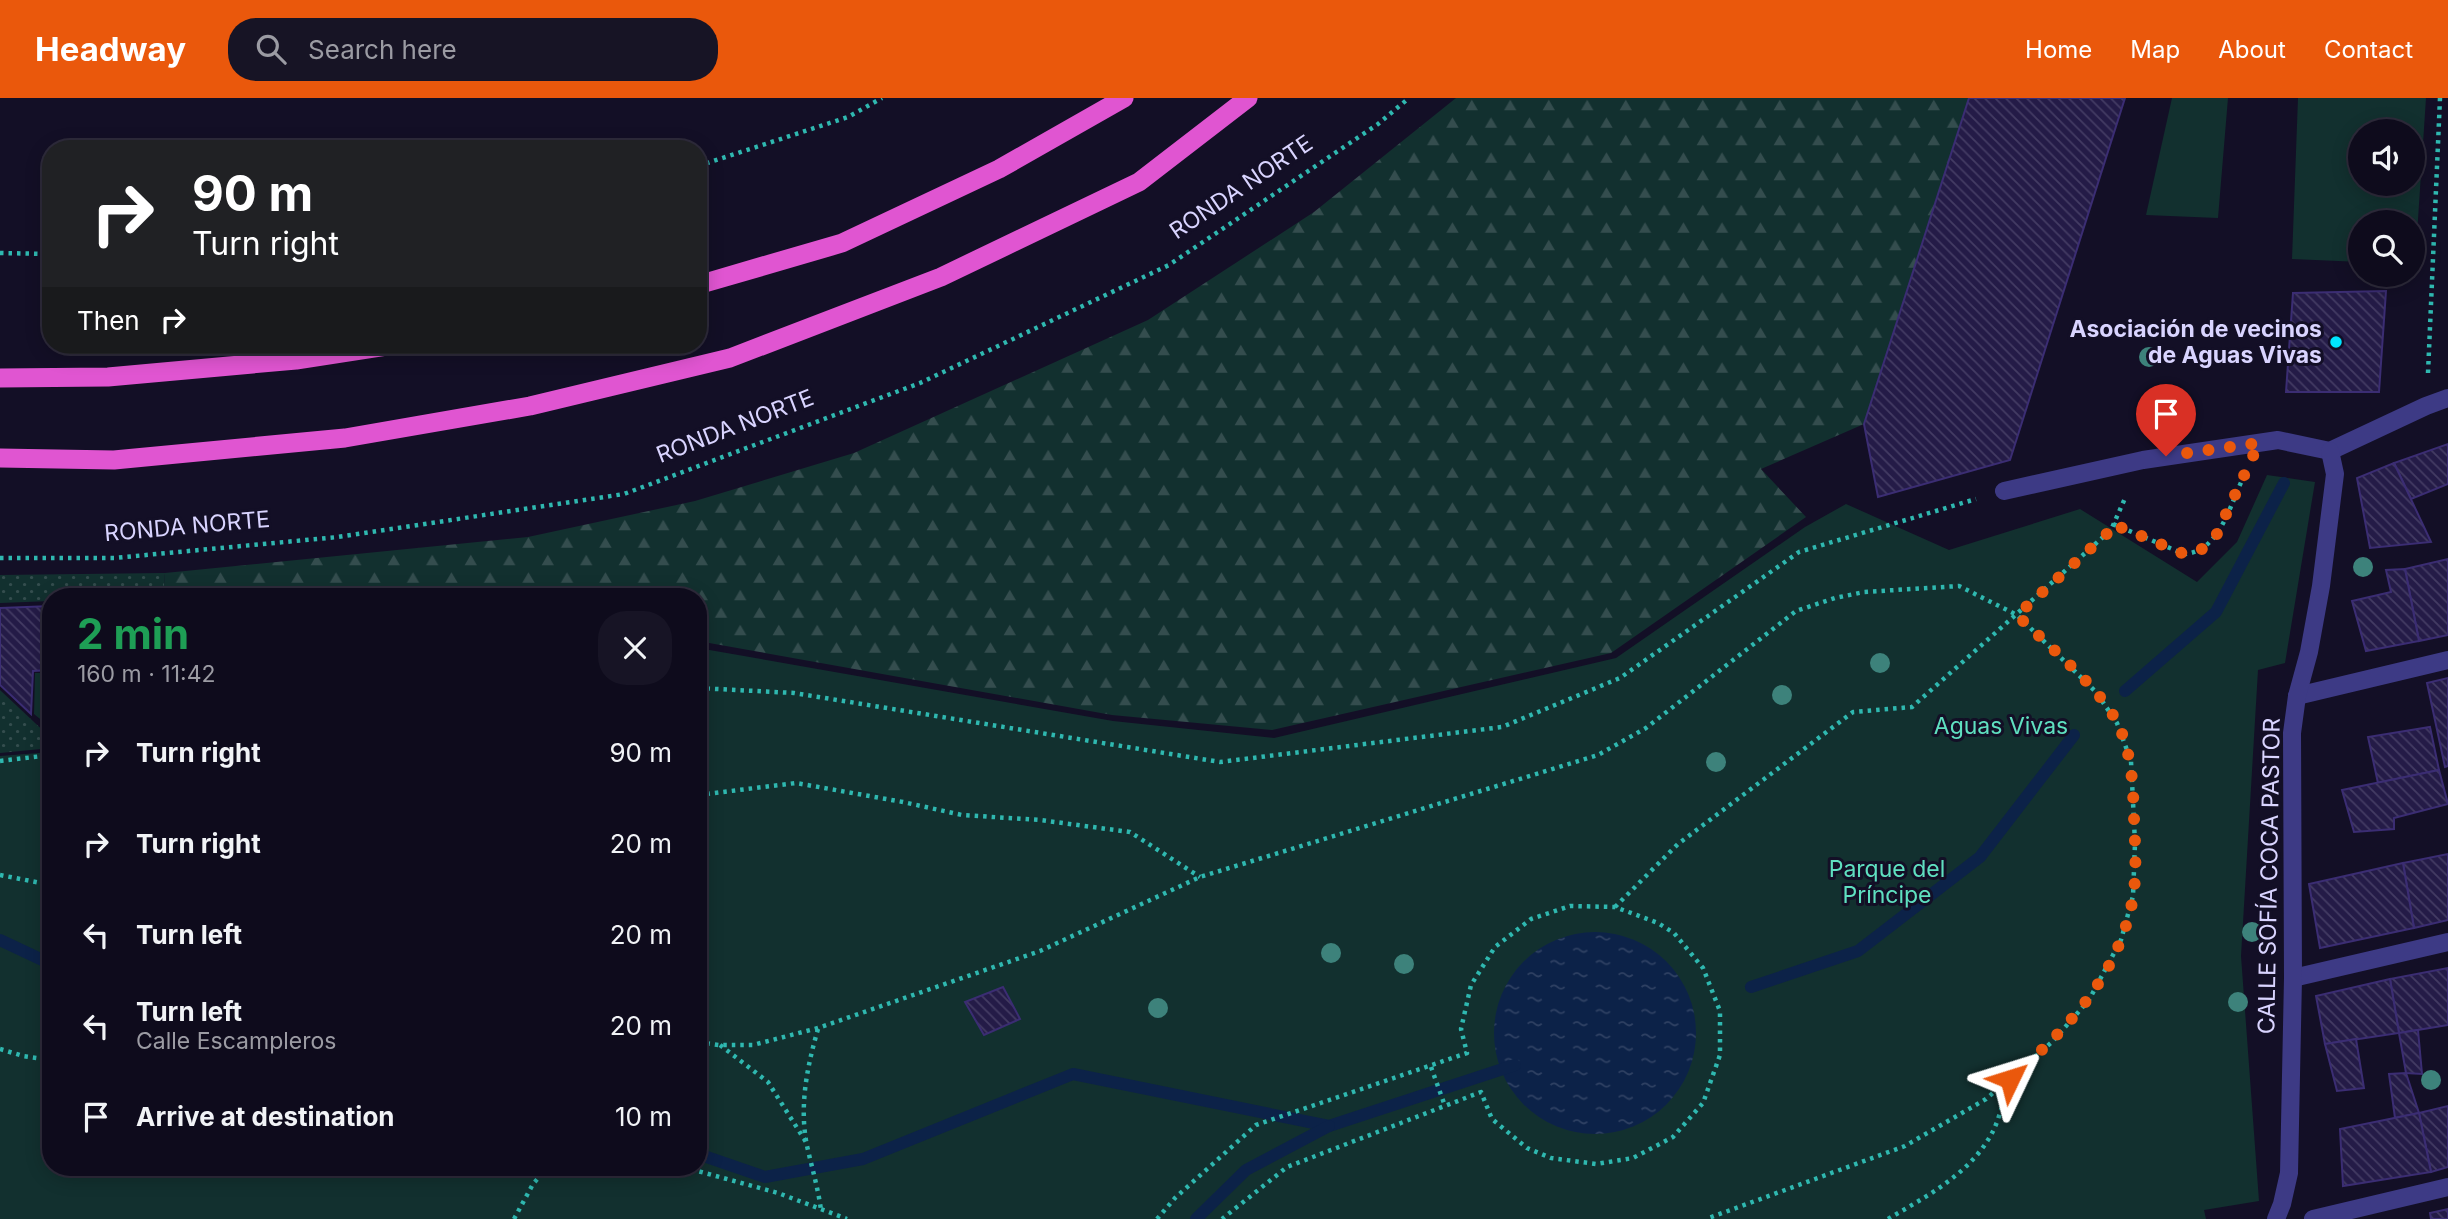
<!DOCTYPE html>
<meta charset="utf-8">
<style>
body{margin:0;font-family:Inter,sans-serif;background:#171425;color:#f1f3f6;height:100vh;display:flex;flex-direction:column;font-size:26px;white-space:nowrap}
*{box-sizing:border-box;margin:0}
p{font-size:23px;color:#9b9ba3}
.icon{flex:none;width:38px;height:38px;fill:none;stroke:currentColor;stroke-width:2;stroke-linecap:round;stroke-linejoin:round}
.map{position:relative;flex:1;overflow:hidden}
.drawer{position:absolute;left:42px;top:490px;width:665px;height:588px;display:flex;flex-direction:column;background:#0e0b1c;border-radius:28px;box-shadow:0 4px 18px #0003,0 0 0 2px #2e2b3b}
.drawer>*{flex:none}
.guide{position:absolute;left:42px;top:42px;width:665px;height:214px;border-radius:28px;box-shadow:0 4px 18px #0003,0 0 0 2px #2e2b3b;background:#202124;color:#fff;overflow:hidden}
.buttons{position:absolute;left:2348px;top:21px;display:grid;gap:14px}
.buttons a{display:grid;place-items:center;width:77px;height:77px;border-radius:50%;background:#0e0b1c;box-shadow:0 4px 18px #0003,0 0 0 2px #2e2b3b;font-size:35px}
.pin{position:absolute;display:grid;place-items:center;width:60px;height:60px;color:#fff;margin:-72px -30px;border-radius:50% 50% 50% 0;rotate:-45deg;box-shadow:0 0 7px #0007}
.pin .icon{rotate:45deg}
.me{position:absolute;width:77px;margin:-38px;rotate:49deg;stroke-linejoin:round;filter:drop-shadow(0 0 5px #0008)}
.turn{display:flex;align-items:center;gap:24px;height:147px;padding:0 35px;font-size:32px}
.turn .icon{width:91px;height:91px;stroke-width:2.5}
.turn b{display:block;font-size:49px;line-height:60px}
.then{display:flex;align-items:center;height:66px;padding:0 35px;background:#0003;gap:14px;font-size:26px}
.round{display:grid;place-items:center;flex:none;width:74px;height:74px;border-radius:28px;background:#171425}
.head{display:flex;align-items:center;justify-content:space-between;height:119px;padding:0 35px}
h1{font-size:42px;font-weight:700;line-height:52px;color:#1e9e55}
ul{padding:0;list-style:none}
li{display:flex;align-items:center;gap:21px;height:91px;padding:0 35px}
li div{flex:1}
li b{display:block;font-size:26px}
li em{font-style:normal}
header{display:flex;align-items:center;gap:42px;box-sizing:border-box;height:98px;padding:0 35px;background:#ea580c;color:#fff}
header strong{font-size:33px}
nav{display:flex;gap:38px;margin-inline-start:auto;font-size:24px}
.search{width:490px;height:63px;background:#171425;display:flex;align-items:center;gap:18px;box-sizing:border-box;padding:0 24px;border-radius:28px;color:#9b9ba3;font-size:26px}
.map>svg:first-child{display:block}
.grass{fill:url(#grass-dots)}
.forest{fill:url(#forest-firs)}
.green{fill:#12302f;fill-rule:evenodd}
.water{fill:url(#water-ripples)}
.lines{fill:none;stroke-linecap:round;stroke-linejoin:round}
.stream{stroke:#0c2248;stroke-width:12}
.building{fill:url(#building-back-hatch);stroke:#3b2d73;stroke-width:2}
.path{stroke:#2fb8b0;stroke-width:4.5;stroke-dasharray:3.5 5;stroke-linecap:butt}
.minor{stroke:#3d3a85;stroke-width:18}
.trunk{stroke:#e055d1;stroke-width:19}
.tree{fill:#3d827b}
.route{stroke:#ea580c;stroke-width:12;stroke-dasharray:0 21.6}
.poi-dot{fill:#00e5ff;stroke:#130f26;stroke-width:2.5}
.labels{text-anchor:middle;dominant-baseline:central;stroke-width:6;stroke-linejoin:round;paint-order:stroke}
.street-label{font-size:23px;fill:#d9d4ff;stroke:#130f26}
.poi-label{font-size:23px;font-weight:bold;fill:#d9d4ff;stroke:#130f26;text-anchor:end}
.park-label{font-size:23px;fill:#5fe0c0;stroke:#130f26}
</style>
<header>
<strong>Headway</strong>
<div class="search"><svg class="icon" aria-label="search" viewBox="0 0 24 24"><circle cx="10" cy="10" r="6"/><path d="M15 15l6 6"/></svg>Search here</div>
<nav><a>Home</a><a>Map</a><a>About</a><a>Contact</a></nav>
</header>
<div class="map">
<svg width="2448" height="1121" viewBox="0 0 2448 1121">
<defs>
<pattern id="grass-dots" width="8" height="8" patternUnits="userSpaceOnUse" patternTransform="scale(1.75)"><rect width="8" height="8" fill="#12302f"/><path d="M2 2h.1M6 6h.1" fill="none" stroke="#344d4e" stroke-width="1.8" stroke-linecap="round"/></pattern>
<pattern id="forest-firs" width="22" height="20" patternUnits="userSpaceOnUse" patternTransform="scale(1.75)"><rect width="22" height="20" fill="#12302f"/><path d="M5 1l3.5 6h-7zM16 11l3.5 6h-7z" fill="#344d4e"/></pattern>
<pattern id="water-ripples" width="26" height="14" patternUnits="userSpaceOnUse" patternTransform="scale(1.75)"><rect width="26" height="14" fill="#0c2248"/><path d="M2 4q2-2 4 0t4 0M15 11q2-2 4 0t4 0" fill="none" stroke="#2f4163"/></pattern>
<pattern id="building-back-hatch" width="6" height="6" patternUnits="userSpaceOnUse" patternTransform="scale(1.75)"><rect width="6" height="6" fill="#241b47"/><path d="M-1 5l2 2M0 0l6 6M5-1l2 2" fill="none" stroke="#433b63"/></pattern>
</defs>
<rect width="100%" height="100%" fill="#130f26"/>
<g class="grass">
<polygon points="165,475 163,499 51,499 51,503 0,505 0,477"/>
<polygon points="0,592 51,640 51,650 0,655"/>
</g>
<polygon class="forest" points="1456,0 1971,0 1864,326 1761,371 1806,419 1611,555 1272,632 1112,617 698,543 698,499 163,499 165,475 528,439 695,403 854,355 1148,222 1314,114"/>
<g class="green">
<polygon points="2172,0 2228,0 2218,120 2146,117"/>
<path d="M 2298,0 L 2426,0 L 2415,167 L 2413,124 L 2361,124 L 2361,164 L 2292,161 ZM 2361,33 L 2413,33 L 2413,86 L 2361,86 Z"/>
<polygon points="2267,377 2315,384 2285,565 2258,572 2241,858 2259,1103 2204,1112 2206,1121 0,1121 0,658 51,654 51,1069 698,1069 698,550 1113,623 1274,640 1616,560 1805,429 1846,406 1949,452 2080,411 2197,484 2237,444"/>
<polygon points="35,575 51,575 51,630 34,616"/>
</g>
<circle class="water" cx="1595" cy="935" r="101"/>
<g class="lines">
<g class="stream">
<polyline points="2125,593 2216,514 2284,385"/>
<polyline points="0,842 51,866"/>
<polyline points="1751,889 1858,853 1980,759 2074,637"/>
<polyline points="698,1056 765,1079 863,1061 1073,976 1329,1028 1515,967"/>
<polyline points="1196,1121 1246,1072 1329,1028"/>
</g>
</g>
<g class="building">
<polygon points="1969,0 2125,0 2010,362 1878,399 1864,326"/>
<polygon points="2386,193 2379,294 2286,294 2293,195"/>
<polygon points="2448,346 2448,386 2411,401 2394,365"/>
<polygon points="2394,365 2431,444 2370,450 2357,380"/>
<polygon points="2448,461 2448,537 2419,543 2405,471"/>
<polygon points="2405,471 2419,543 2366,553 2352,503 2391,494 2386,472"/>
<polygon points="51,508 51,572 33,573 31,616 0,587 0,510"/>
<polygon points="2448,580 2448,668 2445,669 2427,585"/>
<polygon points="2430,629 2439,672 2378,685 2368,639"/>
<polygon points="2439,672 2448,706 2394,720 2394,731 2354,734 2342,692"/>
<polygon points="2448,756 2448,822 2414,830 2403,765"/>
<polygon points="2403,765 2414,830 2320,850 2309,786"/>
<polygon points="2448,870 2448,927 2399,935 2390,881"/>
<polygon points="2390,881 2399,935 2325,946 2316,898"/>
<polygon points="1003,889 1020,921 984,937 965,904"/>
<polygon points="2418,932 2422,976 2406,975 2399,935"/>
<polygon points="2356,941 2364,990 2337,993 2325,946"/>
<polygon points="2406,975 2419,1015 2395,1020 2389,976"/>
<polygon points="2448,1008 2448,1069 2431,1074 2419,1015"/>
<polygon points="2419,1015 2431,1074 2343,1088 2340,1031"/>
<polygon points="2448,1111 2448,1121 2431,1121 2430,1115"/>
</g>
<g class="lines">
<g class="path">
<polyline points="698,68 848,19 882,0"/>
<polyline points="0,155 51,156"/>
<polyline points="2428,275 2440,0"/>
<path d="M 2113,426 L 2184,456 C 2220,454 2230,406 2244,378"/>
<polyline points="0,460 114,460 338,439 624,396 920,285 1169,167 1378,26 1409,0"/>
<polyline points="698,590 794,595 1220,664 1502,629 1620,580 1799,454 1976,401"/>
<polyline points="0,663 51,657"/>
<polyline points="698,697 796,685 903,704 962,717 1040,722 1130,734 1200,779"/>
<polyline points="0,777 51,787"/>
<polyline points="1615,809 1678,746 1853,614 1912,609 2111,432 2126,398"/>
<path d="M 818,931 C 807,969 799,1008 807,1048 C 812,1070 818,1090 821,1112"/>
<polyline points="698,944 719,947 753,947 818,930 1040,853 1200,779 1598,657 1646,630 1796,513 1835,500 1864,494 1959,488 2017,517 2096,594 2117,625 2131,663 2135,745 2133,798 2121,842 2089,902 2052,944 1986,1001 1905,1048 1706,1121"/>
<polyline points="720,947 768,984 806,1044"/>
<polyline points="0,951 23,958 51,962"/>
<polyline points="1431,969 1445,1008"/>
<polyline points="683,1069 778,1095 847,1121"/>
<polyline points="514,1121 533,1086 548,1069"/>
<polyline points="1157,1121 1175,1100 1256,1027 1467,955 1461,931 1471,887 1495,849 1531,821 1570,808 1615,809 1658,825 1674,835 1703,870 1720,913 1720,957 1703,1005 1673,1039 1633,1060 1596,1066 1551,1060 1527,1050 1492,1021 1481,994 1287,1069 1222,1121"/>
<path d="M 1888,1121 C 1927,1098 1970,1076 1992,1035 C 2000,1020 2004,1000 2009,983"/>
</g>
<g class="minor">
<polyline points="2004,393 2143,362 2278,342 2330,353 2426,308 2448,300"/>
<polyline points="2297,598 2448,562"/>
<polyline points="2293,880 2448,844"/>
<polyline points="2276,1121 2282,1106 2289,1075 2293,880 2292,635 2297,598 2309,554 2321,488 2335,376 2330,353"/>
<polyline points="2313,1121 2448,1089"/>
</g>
<g class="trunk">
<polyline points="698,187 842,145 999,71 1124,0"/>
<polyline points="0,280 108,279 296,262 393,247"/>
<polyline points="0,360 114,362 345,340 530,308 730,260 941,179 1139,84 1248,0"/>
</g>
</g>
<g class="tree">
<circle cx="2149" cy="259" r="10"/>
<circle cx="2363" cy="469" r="10"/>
<circle cx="1880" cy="565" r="10"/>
<circle cx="1782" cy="597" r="10"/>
<circle cx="1716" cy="664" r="10"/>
<circle cx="2252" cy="834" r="10"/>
<circle cx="1331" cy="855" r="10"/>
<circle cx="1404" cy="866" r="10"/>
<circle cx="2238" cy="904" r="10"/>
<circle cx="1158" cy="910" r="10"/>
<circle cx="2431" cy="982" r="10"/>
</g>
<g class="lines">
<path class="route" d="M 2010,981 C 2068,930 2118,879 2133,800 C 2137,774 2135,746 2134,720 C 2133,687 2132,656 2118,626 C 2099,588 2048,548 2017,517 L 2111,432 L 2113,426 L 2184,456 C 2198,455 2205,450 2215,440 L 2259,345 L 2166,358"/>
</g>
<circle class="poi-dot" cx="2336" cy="244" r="7"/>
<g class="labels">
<g class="street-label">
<text transform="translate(1241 89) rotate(-34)">RONDA NORTE</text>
<text transform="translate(735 328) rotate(-21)">RONDA NORTE</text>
<text transform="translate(187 428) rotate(-5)">RONDA NORTE</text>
<text transform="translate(2269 778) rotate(-89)">CALLE SOFÍA COCA PASTOR</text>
</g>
<g class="poi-label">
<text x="2322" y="231">Asociación de vecinos<tspan x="2322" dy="26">de Aguas Vivas</tspan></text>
</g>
<g class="park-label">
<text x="2001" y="628">Aguas Vivas</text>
<text x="1887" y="771">Parque del<tspan x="1887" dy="26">Príncipe</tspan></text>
</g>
</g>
</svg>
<div class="buttons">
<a><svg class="icon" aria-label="sound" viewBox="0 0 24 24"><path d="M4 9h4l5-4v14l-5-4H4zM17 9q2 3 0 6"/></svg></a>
<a><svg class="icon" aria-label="search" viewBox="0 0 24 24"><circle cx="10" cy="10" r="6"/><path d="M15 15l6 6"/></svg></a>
</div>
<div class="pin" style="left:2166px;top:358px;background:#d93025"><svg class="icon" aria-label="arrive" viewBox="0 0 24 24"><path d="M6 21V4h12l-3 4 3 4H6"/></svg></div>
<svg class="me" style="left:2010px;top:981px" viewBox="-20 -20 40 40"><path d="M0-17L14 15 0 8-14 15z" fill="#ea580c" stroke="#fff" stroke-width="4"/></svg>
<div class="guide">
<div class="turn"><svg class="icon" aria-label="right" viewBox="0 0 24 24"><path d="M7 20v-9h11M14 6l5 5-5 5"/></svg><div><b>90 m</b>Turn right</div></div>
<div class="then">Then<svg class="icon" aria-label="right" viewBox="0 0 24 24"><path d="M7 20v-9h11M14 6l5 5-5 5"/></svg></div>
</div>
<section class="drawer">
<div class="head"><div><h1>2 min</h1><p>160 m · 11:42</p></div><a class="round"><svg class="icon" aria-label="close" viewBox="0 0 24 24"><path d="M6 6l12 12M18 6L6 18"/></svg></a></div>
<ul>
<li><svg class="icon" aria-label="right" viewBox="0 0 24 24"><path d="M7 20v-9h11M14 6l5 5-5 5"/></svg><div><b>Turn right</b></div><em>90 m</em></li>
<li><svg class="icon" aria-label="right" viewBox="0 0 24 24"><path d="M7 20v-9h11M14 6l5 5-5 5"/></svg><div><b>Turn right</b></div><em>20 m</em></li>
<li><svg class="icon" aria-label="left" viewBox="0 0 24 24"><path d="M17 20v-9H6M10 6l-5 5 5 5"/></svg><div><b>Turn left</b></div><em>20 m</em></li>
<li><svg class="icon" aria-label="left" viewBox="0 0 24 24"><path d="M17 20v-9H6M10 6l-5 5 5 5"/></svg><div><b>Turn left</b><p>Calle Escampleros</p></div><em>20 m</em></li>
<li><svg class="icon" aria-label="arrive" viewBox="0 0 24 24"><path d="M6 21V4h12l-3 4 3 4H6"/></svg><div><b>Arrive at destination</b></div><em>10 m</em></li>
</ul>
</section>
</div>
